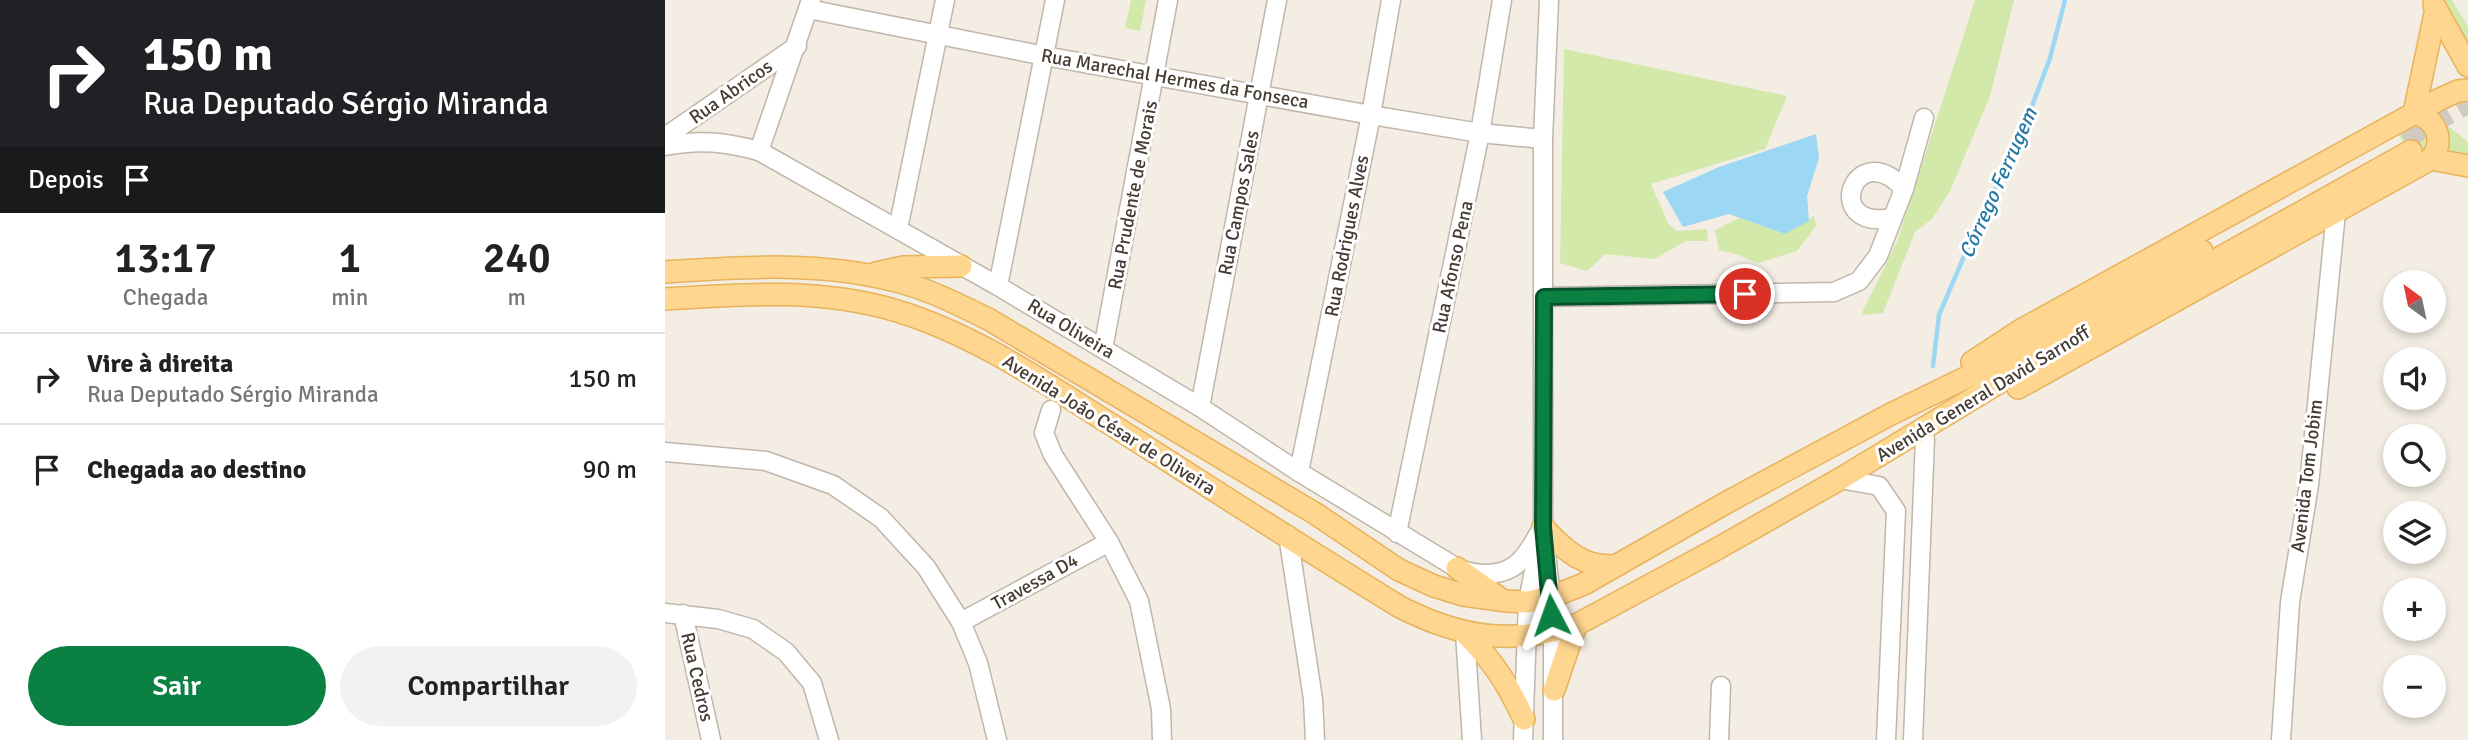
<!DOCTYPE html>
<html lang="pt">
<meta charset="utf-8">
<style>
body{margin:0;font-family:Signika,sans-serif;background:#f2f2f2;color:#222;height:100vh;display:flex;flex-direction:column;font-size:26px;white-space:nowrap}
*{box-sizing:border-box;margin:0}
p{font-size:23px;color:#767676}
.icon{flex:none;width:38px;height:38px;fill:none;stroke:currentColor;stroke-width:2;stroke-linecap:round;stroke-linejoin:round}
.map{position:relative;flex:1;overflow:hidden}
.drawer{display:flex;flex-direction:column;background:#fff;width:665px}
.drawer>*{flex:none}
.guide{background:#202124;color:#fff;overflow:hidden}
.needle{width:46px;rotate:327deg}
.controls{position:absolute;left:1718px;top:270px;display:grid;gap:14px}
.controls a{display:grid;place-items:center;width:63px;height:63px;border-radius:50%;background:#fff;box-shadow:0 4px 10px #0003;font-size:35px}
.pin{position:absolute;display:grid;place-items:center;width:60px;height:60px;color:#fff;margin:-30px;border:4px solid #fff;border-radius:50%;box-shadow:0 2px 7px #0007}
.me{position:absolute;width:77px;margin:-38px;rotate:356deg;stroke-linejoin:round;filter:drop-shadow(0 0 5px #0008)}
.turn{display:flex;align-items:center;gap:24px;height:147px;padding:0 28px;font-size:32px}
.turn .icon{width:91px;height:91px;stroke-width:2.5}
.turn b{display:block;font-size:49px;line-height:60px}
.then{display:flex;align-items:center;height:66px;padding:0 28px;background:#0003;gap:14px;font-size:26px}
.eta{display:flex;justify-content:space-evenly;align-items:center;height:119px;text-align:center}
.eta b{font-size:42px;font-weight:600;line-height:49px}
.cta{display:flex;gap:14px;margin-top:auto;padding:14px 28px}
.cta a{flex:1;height:80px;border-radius:42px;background:#0b8043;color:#fff;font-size:28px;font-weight:600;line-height:80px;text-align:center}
.cta a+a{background:#f2f2f2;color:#222}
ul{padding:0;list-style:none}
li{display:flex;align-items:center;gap:21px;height:91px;padding:0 28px;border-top:2px solid #e0e0e0}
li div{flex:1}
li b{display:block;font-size:26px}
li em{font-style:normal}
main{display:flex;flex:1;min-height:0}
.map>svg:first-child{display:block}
.green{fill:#d2e9aa}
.water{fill:#9cd7f3}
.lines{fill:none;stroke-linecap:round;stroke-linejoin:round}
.stream{stroke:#9cd7f3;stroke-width:4.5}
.major-tunnel{stroke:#d0cac0;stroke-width:21;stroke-dasharray:21 10;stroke-linecap:butt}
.minor-casing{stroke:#c1b6a9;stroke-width:21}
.major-casing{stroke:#e8b25b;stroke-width:24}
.minor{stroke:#fff;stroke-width:18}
.major{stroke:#ffd690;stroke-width:21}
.route-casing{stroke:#07532c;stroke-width:18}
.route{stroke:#0b8043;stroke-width:12}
.labels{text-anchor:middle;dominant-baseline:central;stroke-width:6;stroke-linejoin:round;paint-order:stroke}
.street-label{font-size:19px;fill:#453c33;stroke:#fff}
.water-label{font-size:21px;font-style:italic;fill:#267aa4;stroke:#fff}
</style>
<main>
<section class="drawer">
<div class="guide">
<div class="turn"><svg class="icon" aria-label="right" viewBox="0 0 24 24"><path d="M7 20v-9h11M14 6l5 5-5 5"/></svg><div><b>150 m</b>Rua Deputado Sérgio Miranda</div></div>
<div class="then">Depois<svg class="icon" aria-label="arrive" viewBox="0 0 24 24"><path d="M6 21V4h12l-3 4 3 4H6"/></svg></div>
</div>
<div class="eta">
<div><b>13:17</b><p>Chegada</p></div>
<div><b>1</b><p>min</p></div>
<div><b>240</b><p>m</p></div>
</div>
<ul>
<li><svg class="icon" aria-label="right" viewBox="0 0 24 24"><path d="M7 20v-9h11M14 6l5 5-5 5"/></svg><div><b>Vire à direita</b><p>Rua Deputado Sérgio Miranda</p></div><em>150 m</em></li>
<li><svg class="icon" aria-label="arrive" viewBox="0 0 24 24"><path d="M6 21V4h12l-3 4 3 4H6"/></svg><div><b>Chegada ao destino</b></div><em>90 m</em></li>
</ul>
<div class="cta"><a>Sair</a><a>Compartilhar</a></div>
</section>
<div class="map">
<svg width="1803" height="740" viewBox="0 0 1803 740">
<rect width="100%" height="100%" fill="#f3ede3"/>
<g class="green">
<polygon points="466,0 481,0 475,31 460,28"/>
<polygon points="1310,0 1349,0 1325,96 1285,191 1267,219 1250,232 1218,313 1196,315 1232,242"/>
<polygon points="1775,0 1787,0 1803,27 1803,51"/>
<polygon points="899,49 1122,96 1100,149 986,184 1003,223 1011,231 1042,229 1043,241 1021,241 989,259 940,254 922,271 895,263"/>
<polygon points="1764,111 1803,142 1803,157 1776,152"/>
<path d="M 1744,123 L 1759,132 C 1762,144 1759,154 1748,160 L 1731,130 Z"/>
<polygon points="1149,216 1151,226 1132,251 1093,263 1071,254 1054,250 1050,230 1074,218 1120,234"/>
</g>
<polygon class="water" points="1151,134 1154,158 1142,196 1144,221 1120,234 1064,214 1018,227 998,192 1054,167"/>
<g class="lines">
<polyline class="stream" points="1268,366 1274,315 1317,214 1352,146 1385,58 1400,0"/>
<polyline class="major-tunnel" points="1739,139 1803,103"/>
<defs>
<g id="minor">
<polyline points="884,0 878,139 878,527 886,597 888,646 888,740"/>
<polyline points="143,9 380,56 706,115 815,133 878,139"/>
<polyline points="0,137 132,46"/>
<path d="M 0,146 C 34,139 61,142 94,151 L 333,286 L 535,407 L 634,472 L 792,568 C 812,576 840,578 856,560 C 865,551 871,537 878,527"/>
<polyline points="94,151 146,0"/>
<path d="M 1227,218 C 1155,231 1190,134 1239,189"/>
<polyline points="233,229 280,0"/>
<polyline points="333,286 390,0"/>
<polyline points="879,297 1169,292 1194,281 1213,256 1239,189 1259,118"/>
<polyline points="438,349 503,0"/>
<polyline points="535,407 612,0"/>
<polyline points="386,410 379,433 388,455 444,542 474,601 496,709 497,740"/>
<polyline points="0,452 101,461 168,485 216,518 261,567 296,622 313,663 332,740"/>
<polyline points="634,472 706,115 726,0"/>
<polyline points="1175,479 1214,486 1231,511 1221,740"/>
<polyline points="732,533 815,133 837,0"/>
<polyline points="623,535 648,699 650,740"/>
<polyline points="0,613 53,619 88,629 121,652 147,683 164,740"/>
<polyline points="18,614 46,740"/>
<polyline points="296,622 444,542"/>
<polyline points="800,633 807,740"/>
<polyline points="858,740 863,602 874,544"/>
<polyline points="1054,740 1056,686"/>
<polyline points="1248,740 1260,439"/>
<polyline points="1616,740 1625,602 1644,485 1671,212"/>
</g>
<g id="major">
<polyline points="1769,5 1803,66"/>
<polyline points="1749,113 1771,9"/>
<polyline points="1766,159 1803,166"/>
<path d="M 0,272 C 78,267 153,261 231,281 C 263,289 295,305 325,320 L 651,514 L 734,570 L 769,586 L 798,595 L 842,601 L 863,602 L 886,597 L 919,584 L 1066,500 L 1226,414 L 1366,346 L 1537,251"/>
<polyline points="211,273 238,267 296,266"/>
<path d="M 0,299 C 78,294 156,288 232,311 C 309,334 380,383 447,425 C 543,486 638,548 735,607 C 796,638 845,645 911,625 L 1050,550 L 1175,479 L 1373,359 L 1746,151"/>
<polyline points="1307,362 1356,330 1775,99 1793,91 1803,90"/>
<path d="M 1353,388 L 1766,159 C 1780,140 1772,119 1749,113"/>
<path d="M 878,527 C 898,549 920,570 952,565"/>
<polyline points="792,568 833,597"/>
<path d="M 800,633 C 829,662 842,683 859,719"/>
<polyline points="889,690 911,625"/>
</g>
</defs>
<use href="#minor" class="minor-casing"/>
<use href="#major" class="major-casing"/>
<use href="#minor" class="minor"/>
<use href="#major" class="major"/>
</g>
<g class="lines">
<defs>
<polyline id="route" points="886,615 878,527 879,297 1080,294"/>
</defs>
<use href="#route" class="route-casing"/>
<use href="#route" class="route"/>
</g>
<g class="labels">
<g class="street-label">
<text transform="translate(510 79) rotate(10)">Rua Marechal Hermes da Fonseca</text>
<text transform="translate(66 92) rotate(-35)">Rua Abricos</text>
<text transform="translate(468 195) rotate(-79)">Rua Prudente de Morais</text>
<text transform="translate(574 203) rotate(-79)">Rua Campos Sales</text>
<text transform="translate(682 236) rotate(-79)">Rua Rodrigues Alves</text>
<text transform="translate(788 267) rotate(-78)">Rua Afonso Pena</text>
<text transform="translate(406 329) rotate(31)">Rua Oliveira</text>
<text transform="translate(1318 394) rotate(-31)">Avenida General David Sarnoff</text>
<text transform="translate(444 425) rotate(32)">Avenida João César de Oliveira</text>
<text transform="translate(1642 476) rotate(-83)">Avenida Tom Jobim</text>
<text transform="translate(370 582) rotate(-29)">Travessa D4</text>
<text transform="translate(32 677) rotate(77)">Rua Cedros</text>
</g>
<g class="water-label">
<text transform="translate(1333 183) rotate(-66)">Córrego Ferrugem</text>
</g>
</g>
</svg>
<div class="controls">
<a><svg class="needle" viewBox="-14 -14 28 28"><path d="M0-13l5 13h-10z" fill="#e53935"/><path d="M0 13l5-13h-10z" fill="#767676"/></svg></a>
<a><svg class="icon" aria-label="sound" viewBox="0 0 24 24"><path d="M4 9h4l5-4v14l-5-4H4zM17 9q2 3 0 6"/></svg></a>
<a><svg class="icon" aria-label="search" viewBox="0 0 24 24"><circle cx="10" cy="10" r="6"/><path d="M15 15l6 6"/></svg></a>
<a><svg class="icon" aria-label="layers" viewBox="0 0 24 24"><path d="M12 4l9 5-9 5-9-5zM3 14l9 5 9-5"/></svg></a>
<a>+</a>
<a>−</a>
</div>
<div class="pin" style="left:1080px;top:294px;background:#d93025"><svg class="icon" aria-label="arrive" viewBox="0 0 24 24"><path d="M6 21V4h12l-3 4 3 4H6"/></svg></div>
<svg class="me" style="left:886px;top:615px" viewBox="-20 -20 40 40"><path d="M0-17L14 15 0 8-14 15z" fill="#0b8043" stroke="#fff" stroke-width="4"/></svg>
</div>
</main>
